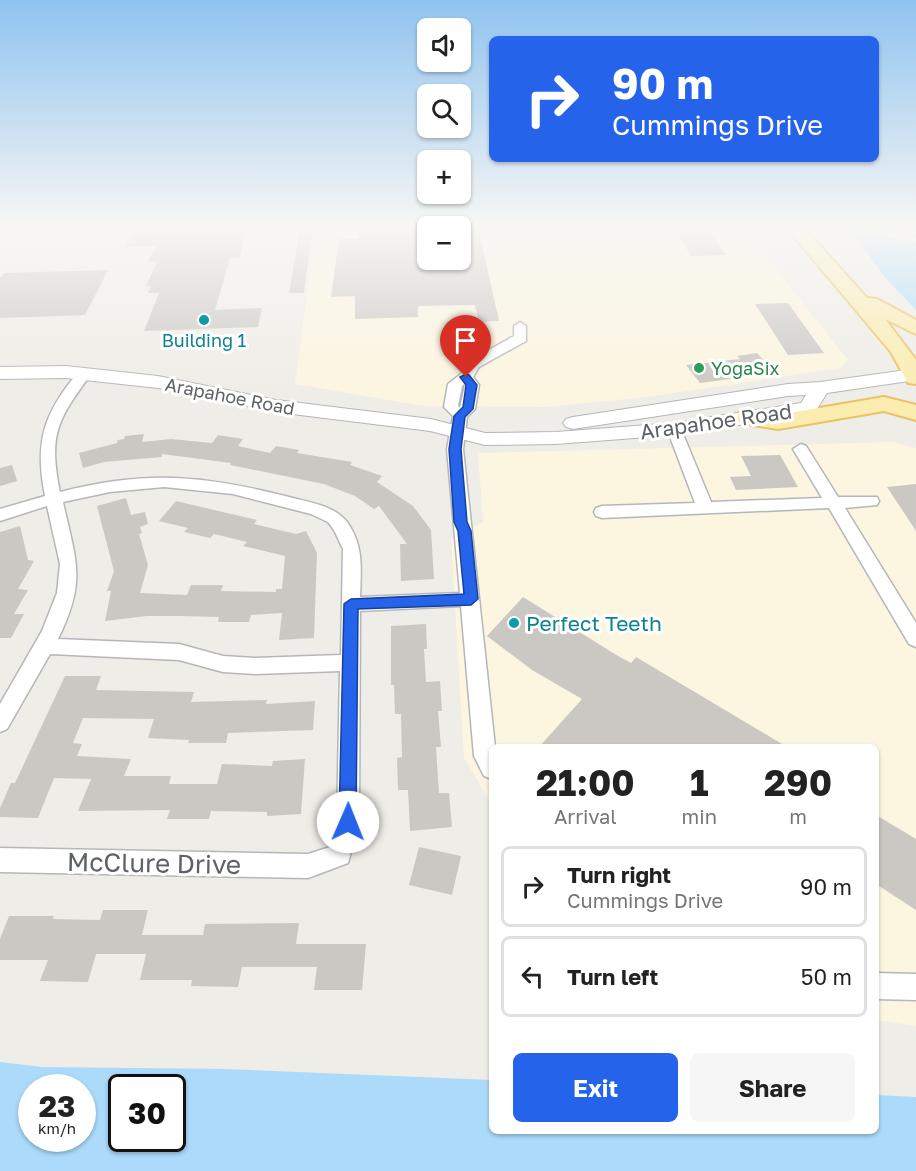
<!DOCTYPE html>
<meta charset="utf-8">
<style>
body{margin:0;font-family:"Golos Text",sans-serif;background:#f6f6f6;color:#222;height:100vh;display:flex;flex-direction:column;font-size:22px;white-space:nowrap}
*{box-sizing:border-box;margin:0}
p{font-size:20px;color:#767676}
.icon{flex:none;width:33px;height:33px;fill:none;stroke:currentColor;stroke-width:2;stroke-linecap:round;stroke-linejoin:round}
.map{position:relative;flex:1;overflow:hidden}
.side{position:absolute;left:489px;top:744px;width:390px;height:390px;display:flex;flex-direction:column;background:#fff;border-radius:9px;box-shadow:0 2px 4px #0004}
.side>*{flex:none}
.banner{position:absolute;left:489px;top:36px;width:390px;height:126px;border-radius:9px;box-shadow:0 2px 4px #0004;background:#2563eb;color:#fff;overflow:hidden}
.tools{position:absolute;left:417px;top:18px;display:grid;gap:12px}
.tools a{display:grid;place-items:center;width:54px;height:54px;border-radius:9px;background:#fff;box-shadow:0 2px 4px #0004;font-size:30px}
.speed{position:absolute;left:18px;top:1074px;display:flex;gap:12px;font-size:30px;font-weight:700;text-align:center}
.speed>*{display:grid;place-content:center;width:78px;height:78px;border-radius:50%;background:#fff;box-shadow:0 2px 4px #0004;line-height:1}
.speed small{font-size:15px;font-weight:400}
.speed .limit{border:3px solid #111;border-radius:9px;background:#fff;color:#111}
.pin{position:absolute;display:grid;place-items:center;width:51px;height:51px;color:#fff;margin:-62px -26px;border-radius:50% 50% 50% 0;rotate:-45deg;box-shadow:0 0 6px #0007}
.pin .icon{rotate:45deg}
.me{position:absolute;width:66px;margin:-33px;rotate:1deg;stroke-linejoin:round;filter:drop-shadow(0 0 4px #0008)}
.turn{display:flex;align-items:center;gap:21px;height:126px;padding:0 24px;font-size:27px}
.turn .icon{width:78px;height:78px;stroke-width:2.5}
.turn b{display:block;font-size:42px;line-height:51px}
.eta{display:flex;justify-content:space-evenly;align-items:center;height:102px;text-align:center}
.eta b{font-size:36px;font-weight:700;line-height:42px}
.primary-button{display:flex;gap:12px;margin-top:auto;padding:12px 24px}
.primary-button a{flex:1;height:69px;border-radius:9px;background:#2563eb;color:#fff;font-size:24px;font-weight:700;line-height:69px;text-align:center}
.primary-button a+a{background:#f6f6f6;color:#222}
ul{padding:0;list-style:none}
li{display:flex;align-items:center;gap:18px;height:81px;margin:0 12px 9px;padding:0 12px;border:3px solid #e0e0e0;border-radius:9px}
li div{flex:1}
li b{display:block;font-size:22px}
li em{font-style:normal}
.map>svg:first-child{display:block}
.commercial{fill:#fcf5df}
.water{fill:#abdafb;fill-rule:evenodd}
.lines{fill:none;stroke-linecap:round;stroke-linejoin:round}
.stream{stroke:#abdafb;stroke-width:4}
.building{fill:#cbc8c4}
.street-casing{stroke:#b4b7ba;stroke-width:3}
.secondary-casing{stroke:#b3b6ba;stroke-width:2}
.primary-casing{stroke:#ebc264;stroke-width:4}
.street{fill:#fff;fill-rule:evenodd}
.secondary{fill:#fff;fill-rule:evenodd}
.primary{fill:#fbedb0;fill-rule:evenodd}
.route{fill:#2563eb;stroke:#184099;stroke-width:1.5}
.culture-dot{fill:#0f9aa8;stroke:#fff;stroke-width:2}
.leisure-dot{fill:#2e9e5b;stroke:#fff;stroke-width:2}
.labels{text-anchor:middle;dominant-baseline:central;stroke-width:6;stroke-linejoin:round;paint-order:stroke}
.far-culture-label{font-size:18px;fill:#0d838f;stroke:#fff}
.far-leisure-label{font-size:18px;fill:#27864d;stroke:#fff;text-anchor:start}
.far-street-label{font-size:18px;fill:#5e6266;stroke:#fff}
.street-label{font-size:21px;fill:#5e6266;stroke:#fff}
.culture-label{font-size:21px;fill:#0d838f;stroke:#fff;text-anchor:start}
.near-street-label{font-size:26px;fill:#5e6266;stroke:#fff}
</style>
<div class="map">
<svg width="916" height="1171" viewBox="0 0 916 1171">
<rect width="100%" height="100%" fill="#efede7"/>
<g class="commercial">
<polygon points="316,227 427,227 428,260 460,260 461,227 743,227 848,360 840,368 648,397 546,407 424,406 295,384"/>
<polygon points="893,442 916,448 916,1026 876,1020 876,747 492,747 492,805 464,758 451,539 483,522 478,453"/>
</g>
<g class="water">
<polygon points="851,230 916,243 916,310 883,275"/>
<path d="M 0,1062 L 43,1067 L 225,1069 L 492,1080 L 492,1131 L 876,1131 L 876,1095 L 916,1097 L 916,1171 L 0,1171 ZM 32,1088 L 82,1088 L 82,1138 L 32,1138 ZM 122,1088 L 172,1088 L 172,1138 L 122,1138 Z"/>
</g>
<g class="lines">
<polyline class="stream" points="865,227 916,236"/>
</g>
<g class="building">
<polygon points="313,227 304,293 289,293 300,228"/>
<polygon points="358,227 428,227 428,260 460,260 460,227 478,227 499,321 479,322 475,305 418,306 418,317 355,319 355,296 331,297 339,239 358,239"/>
<polygon points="674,227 708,227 726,255 691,256"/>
<polygon points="247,229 239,258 230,258 215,310 262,308 258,327 144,331 159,293 148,293 151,286 146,286 157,262 148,262 156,246 124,247 132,233"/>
<polygon points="108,270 85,315 0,318 0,278 4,273"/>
<polygon points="788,303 824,353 788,355 755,304"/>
<polygon points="757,353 775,373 700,383 686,365 740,359 737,356"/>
<polygon points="144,434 142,442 171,439 212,443 218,435 243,439 238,446 270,453 276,446 299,450 297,453 352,462 350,465 382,476 377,482 413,506 431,530 434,579 401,581 400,544 407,544 379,506 374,509 355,496 324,484 230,465 231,463 162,454 162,457 104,462 83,468 79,453 117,443 118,440 124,439 125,436"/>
<polygon points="780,455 798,487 736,490 730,477 751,476 741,456"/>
<polygon points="12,465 17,481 0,486 0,468"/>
<polygon points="916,484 916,531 887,487"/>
<polygon points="126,498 131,515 145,512 148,524 140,527 142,533 139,534 148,565 140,593 187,595 191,585 223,585 221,591 276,592 276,589 282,589 285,556 243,546 247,542 214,534 210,538 184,532 188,528 159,521 176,501 257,520 254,524 296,534 306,531 317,553 314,638 279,640 282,613 251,615 249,622 218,622 219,617 181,616 147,616 105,621 111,591 107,591 114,571 97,506"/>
<polygon points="20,526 28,560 34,561 18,589 28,590 14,614 24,614 11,638 0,638 0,532"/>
<polygon points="523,597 618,656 631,663 636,657 787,747 539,747 582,699 532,670 487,636"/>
<polygon points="426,624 427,649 424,649 426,682 440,681 442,711 438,711 441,747 436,747 439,793 449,793 452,827 410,831 408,790 398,790 397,758 402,757 401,714 395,714 394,685 391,685 391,626"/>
<polygon points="65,676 101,676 96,690 194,692 191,702 267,700 266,704 315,701 313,730 228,733 226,743 188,743 189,740 148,738 154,719 83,718 73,743 82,744 77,756 131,759 124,776 171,776 169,784 217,784 222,764 272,766 273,761 305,759 301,814 267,816 267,812 211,811 209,819 167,819 170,810 78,811 91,779 54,778 38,818 0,817 0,808 11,783 15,783"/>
<polygon points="876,815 916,839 916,910 876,884"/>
<polygon points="419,847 461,856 452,895 409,885"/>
<polygon points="103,910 148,910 142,935 203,935 205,924 299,923 296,944 366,944 362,990 314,990 317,967 242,967 238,987 191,986 192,980 140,980 146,954 96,954 88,982 40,981 48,960 0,960 0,939 9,916 54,916 53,919 100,920"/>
</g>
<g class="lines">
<defs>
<g id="street">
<path d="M 520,322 L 526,326 L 526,341 L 479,367 L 473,377 L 479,385 L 475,409 L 467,417 L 463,449 L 495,747 L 492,747 L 492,779 L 484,776 L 474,756 L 461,606 L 360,611 L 359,822 L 348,863 L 308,878 L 0,872 L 0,848 L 308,854 L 330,847 L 337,822 L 340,671 L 255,674 L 223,672 L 179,660 L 50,654 L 7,729 L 0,732 L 0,704 L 42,631 L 57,593 L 60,564 L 47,506 L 0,521 L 0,509 L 45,496 C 34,441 44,413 79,371 L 89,371 L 91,374 C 58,419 48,434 60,492 C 145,470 202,475 285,496 C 306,502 333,504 347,522 C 364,545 361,570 360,597 L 460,593 L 447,449 L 453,416 L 444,407 L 448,384 L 461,374 L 469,361 L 514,336 L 514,326 ZM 464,384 L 465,385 L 460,408 L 458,406 L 462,386 ZM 164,487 L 233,494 L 311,514 L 328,522 L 334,530 L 343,549 L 341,655 L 255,658 L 223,656 L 179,644 L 58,639 C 87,580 76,562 63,502 L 110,492 Z"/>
<polygon points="674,425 681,429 711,502 822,498 793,449 801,444 806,446 838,497 877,497 879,501 877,505 845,508 916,623 916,647 909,644 829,508 602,518 596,516 594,512 596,508 602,506 695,503 667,429"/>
<polygon points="876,973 916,974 916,1000 876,999"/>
</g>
<polygon id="secondary" points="66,366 158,376 276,400 431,419 485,433 556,432 674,423 801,403 806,395 788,396 573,429 566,427 563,423 566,419 573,417 788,384 820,382 914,369 916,370 916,380 827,393 815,412 808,414 674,435 556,444 485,445 430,431 276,412 158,388 66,378 0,379 0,367"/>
<g id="primary">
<polygon points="786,227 803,227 867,298 877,299 916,320 916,334 885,319 916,360 916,384 908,383 891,352"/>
<polygon points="884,397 916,405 916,420 884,411 778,429 739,423 736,418 739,413 747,411 778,415"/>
</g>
</defs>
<use href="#street" class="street-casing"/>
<use href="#secondary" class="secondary-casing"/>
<use href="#primary" class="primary-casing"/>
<use href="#street" class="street"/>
<use href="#secondary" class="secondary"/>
<use href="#primary" class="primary"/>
</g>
<linearGradient id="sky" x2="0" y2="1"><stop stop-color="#8fc3f0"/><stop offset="0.58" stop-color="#f8f7f4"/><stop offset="1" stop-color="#f8f7f4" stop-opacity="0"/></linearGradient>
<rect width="916" height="391" fill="url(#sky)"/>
<polygon class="route" points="466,374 469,375 477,385 473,409 465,417 461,449 467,522 471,531 478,599 471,605 358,609 356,822 354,828 348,830 342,828 339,822 344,604 351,599 464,594 458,531 454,522 449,449 454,416 463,407 466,385 460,377"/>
<g class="culture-dot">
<circle cx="204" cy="320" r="6"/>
<circle cx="514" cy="623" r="6"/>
</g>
<circle class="leisure-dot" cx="699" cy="368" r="6"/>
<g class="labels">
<g class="far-culture-label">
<text x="204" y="340">Building 1</text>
</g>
<g class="far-leisure-label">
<text x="711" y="368">YogaSix</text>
</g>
<g class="far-street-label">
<text transform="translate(230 396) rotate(11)">Arapahoe Road</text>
</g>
<g class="street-label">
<text transform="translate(716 421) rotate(-8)">Arapahoe Road</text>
</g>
<g class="culture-label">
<text x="526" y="623">Perfect Teeth</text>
</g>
<g class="near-street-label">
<text transform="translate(154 863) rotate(1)">McClure Drive</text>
</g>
</g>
</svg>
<div class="tools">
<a><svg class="icon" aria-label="sound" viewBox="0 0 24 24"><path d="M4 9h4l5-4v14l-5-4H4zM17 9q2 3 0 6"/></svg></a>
<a><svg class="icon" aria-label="search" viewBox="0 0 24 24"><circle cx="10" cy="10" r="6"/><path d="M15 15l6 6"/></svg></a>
<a>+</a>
<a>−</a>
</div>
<div class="speed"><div>23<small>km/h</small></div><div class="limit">30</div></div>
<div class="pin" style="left:466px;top:377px;background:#d93025"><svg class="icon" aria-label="arrive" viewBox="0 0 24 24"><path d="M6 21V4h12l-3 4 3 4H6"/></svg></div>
<svg class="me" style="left:348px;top:822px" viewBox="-20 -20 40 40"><circle r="19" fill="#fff"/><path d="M0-13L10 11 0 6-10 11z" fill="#2563eb"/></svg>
<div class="banner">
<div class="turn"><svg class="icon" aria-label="right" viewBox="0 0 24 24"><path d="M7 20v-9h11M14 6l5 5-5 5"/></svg><div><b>90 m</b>Cummings Drive</div></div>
</div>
<section class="side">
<div class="eta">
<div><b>21:00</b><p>Arrival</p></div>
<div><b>1</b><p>min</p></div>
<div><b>290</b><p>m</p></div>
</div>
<ul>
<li><svg class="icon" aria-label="right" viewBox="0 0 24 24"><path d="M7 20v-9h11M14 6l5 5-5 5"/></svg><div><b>Turn right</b><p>Cummings Drive</p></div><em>90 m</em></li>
<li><svg class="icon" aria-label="left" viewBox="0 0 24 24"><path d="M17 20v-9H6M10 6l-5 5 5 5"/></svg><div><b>Turn left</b></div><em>50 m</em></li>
</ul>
<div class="primary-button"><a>Exit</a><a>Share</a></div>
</section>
</div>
